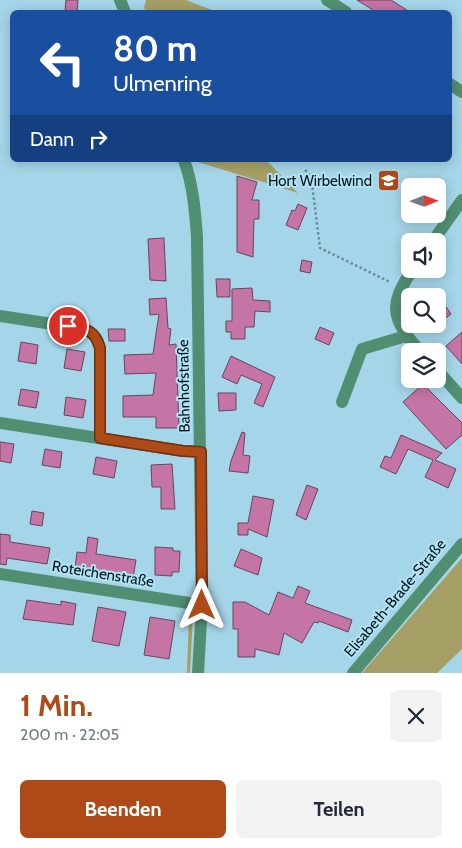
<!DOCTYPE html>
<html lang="de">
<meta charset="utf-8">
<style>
body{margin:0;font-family:Cabin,sans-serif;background:#f2f2f3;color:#1f2937;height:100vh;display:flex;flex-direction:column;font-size:19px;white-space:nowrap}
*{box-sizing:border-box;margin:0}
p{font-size:16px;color:#747a83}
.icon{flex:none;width:28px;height:28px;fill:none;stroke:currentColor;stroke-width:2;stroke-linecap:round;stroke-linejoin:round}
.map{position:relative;height:673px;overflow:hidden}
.side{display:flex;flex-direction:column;background:#fff;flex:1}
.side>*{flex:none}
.hud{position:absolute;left:10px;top:10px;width:442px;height:152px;border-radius:8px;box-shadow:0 2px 12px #0003;background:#1a4fa0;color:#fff;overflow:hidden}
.needle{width:32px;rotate:89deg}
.tools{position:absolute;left:401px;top:178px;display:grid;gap:10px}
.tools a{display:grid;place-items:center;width:45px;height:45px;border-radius:8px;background:#fff;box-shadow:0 2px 12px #0003;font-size:25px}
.pin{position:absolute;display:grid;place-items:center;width:42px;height:42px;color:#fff;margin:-21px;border:2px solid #fff;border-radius:50%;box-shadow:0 1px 5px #0007}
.me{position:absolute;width:55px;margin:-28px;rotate:0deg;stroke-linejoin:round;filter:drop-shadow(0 0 4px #0008)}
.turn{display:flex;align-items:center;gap:18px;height:105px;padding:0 20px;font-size:22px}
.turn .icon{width:65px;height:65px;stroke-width:2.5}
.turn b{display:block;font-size:35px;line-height:42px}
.then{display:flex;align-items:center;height:48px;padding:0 20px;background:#0003;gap:10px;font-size:19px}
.round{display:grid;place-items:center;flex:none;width:52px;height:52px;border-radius:8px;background:#f2f2f3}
.head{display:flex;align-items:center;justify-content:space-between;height:85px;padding:0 20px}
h1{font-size:30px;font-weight:800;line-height:38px;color:#ae4918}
.button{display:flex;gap:10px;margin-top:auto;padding:10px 20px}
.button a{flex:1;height:58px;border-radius:8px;background:#ae4918;color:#fff;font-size:20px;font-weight:800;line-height:58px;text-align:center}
.button a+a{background:#f2f2f3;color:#1f2937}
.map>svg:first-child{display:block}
.green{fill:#a59f66}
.building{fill:#c474a5;stroke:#68465b}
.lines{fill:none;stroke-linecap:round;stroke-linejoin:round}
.path{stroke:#698d9c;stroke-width:2.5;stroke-dasharray:2.5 2.5;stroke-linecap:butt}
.minor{stroke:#508f72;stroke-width:12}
.route-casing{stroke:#712f10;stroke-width:12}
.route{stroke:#ae4918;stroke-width:9}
.labels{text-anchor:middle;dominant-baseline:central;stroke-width:4;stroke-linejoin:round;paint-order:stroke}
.poi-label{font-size:15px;fill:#03151b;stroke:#b1e3f5;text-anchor:end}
.street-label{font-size:15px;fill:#03151b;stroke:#b1e3f5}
</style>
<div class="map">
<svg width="462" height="673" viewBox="0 0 462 673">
<rect width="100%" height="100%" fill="#a5d5e8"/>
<g class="green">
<polygon points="146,0 186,0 217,12 146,12 144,8"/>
<polygon points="194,160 266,160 298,193 195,161"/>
<polygon points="462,558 462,649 437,673 362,673"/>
<polygon points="189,612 193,614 190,673 187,673"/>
</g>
<g class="building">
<polygon points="66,0 78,0 77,12 65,12"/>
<polygon points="357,0 391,0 410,12 376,12"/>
<polygon points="237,176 257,182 252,200 259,200 259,219 254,219 253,257 237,252"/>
<polygon points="298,204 307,208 298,230 286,225 292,210 295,211"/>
<polygon points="164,238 166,281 150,280 148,239"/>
<polygon points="302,260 312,262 310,273 300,271"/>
<polygon points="216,279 230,279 230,297 217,297"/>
<polygon points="252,288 253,300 270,301 270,312 255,311 254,327 245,327 245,339 231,339 231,332 226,332 226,321 232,321 232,289"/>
<polygon points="438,295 451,314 438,324"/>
<polygon points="166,298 168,328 171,329 169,345 176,344 179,428 156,428 156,417 123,417 123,396 153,395 156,373 125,374 124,355 153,354 159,314 150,315 149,299"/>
<polygon points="320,327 334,333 329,345 315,339"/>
<polygon points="108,329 125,329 125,341 109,341"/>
<polygon points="462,332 462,364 446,346"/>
<polygon points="21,342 38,345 36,364 18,361"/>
<polygon points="67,349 85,352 81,371 64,368"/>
<polygon points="231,356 275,377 263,407 254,403 262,384 241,375 237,384 222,377"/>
<polygon points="423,384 462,423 462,435 446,449 403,402"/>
<polygon points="21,389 39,392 36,408 18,405"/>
<polygon points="218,393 236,393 236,410 219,411"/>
<polygon points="66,397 86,400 83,418 64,415"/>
<polygon points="242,432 245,433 243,455 250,456 248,473 229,471 231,461"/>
<polygon points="401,435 442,453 435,460 456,469 448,488 425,477 433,460 408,449 396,474 380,467 385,456 391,458"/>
<polygon points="0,442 14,444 11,463 0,461"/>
<polygon points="45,449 62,452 60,468 42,465"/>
<polygon points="96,457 117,461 114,478 93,474"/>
<polygon points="172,464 175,509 161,509 161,487 152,487 151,465"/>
<polygon points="307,485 318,489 306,520 296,515"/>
<polygon points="253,496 274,500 267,537 248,529 248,535 238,535 238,523 248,523"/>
<polygon points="32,511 44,513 42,526 30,524"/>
<polygon points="0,534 10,535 10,542 50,548 47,564 7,558 6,565 0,564"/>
<polygon points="88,537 98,539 96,554 136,560 133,578 110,575 110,572 75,568 77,552 86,553"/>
<polygon points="155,547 173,548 173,551 180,551 179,572 172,572 172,576 155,575"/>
<polygon points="241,549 262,558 258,575 234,566"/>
<polygon points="298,586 310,591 305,603 352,620 348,632 319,621 318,623 314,622 302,643 284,633 279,655 255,649 255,657 238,657 238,629 233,629 233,602 245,602 269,615 278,592 293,598"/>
<polygon points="27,600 61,605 61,601 76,604 73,625 23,619"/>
<polygon points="98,607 126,612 119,646 92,641"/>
<polygon points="150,617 175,621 169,659 144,655"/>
</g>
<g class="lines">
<polyline class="path" points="305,170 311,176 320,248 390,282"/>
<g class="minor">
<polyline points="120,0 125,12"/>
<polyline points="327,0 346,12"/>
<polyline points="450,84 462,92"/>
<path d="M 184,160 C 193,185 195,210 197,237 L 202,605 L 198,673"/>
<polyline points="433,241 462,200"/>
<path d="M 413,269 C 388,305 391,319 420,351"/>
<path d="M 0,316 L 85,329 C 94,334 97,338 100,348 L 100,438"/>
<polyline points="438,371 462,398"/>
<polyline points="342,402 362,349 406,336"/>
<polyline points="0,423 183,451 201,451"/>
<polyline points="0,574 202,605"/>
<polyline points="353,673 462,544"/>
</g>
</g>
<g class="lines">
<defs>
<path id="route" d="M 68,326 C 85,329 95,329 100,348 L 100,438 L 183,451 L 201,452 L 202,605"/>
</defs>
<use href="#route" class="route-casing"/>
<use href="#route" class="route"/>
</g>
<defs>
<symbol id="school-square" viewBox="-11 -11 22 22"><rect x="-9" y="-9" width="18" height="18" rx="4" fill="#ae4918" stroke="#b1e3f5"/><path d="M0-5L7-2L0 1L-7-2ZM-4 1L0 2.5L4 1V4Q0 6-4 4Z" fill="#fff"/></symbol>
</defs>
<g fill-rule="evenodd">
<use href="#school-square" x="376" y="168" width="25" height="25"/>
</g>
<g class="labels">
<g class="poi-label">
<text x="372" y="181">Hort Wirbelwind</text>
</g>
<g class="street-label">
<text transform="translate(184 386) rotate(-91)">Bahnhofstraße</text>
<text transform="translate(103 574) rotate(9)">Roteichenstraße</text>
<text transform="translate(395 598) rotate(-50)">Elisabeth-Brade-Straße</text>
</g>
</g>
</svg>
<div class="tools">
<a><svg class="needle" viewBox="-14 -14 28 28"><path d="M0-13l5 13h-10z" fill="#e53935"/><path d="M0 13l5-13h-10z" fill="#747a83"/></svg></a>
<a><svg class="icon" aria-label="sound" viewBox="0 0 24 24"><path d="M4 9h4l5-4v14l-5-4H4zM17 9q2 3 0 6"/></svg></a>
<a><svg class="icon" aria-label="search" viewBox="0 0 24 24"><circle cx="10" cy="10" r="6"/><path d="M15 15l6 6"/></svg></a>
<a><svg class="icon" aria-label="layers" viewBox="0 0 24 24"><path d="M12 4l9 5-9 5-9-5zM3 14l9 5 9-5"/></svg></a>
</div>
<div class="pin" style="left:68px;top:326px;background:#d93025"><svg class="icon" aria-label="arrive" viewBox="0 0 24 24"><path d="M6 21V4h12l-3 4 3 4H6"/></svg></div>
<svg class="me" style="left:202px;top:605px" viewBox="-20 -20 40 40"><path d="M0-17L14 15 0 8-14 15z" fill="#ae4918" stroke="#fff" stroke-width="4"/></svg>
<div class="hud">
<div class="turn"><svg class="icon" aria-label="left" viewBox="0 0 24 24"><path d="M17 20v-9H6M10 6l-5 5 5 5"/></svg><div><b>80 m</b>Ulmenring</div></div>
<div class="then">Dann<svg class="icon" aria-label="right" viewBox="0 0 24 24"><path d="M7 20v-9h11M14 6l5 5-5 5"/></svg></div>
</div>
</div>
<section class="side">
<div class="head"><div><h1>1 Min.</h1><p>200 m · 22:05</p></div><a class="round"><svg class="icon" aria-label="close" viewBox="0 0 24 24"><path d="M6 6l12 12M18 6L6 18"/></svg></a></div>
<div class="button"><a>Beenden</a><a>Teilen</a></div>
</section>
